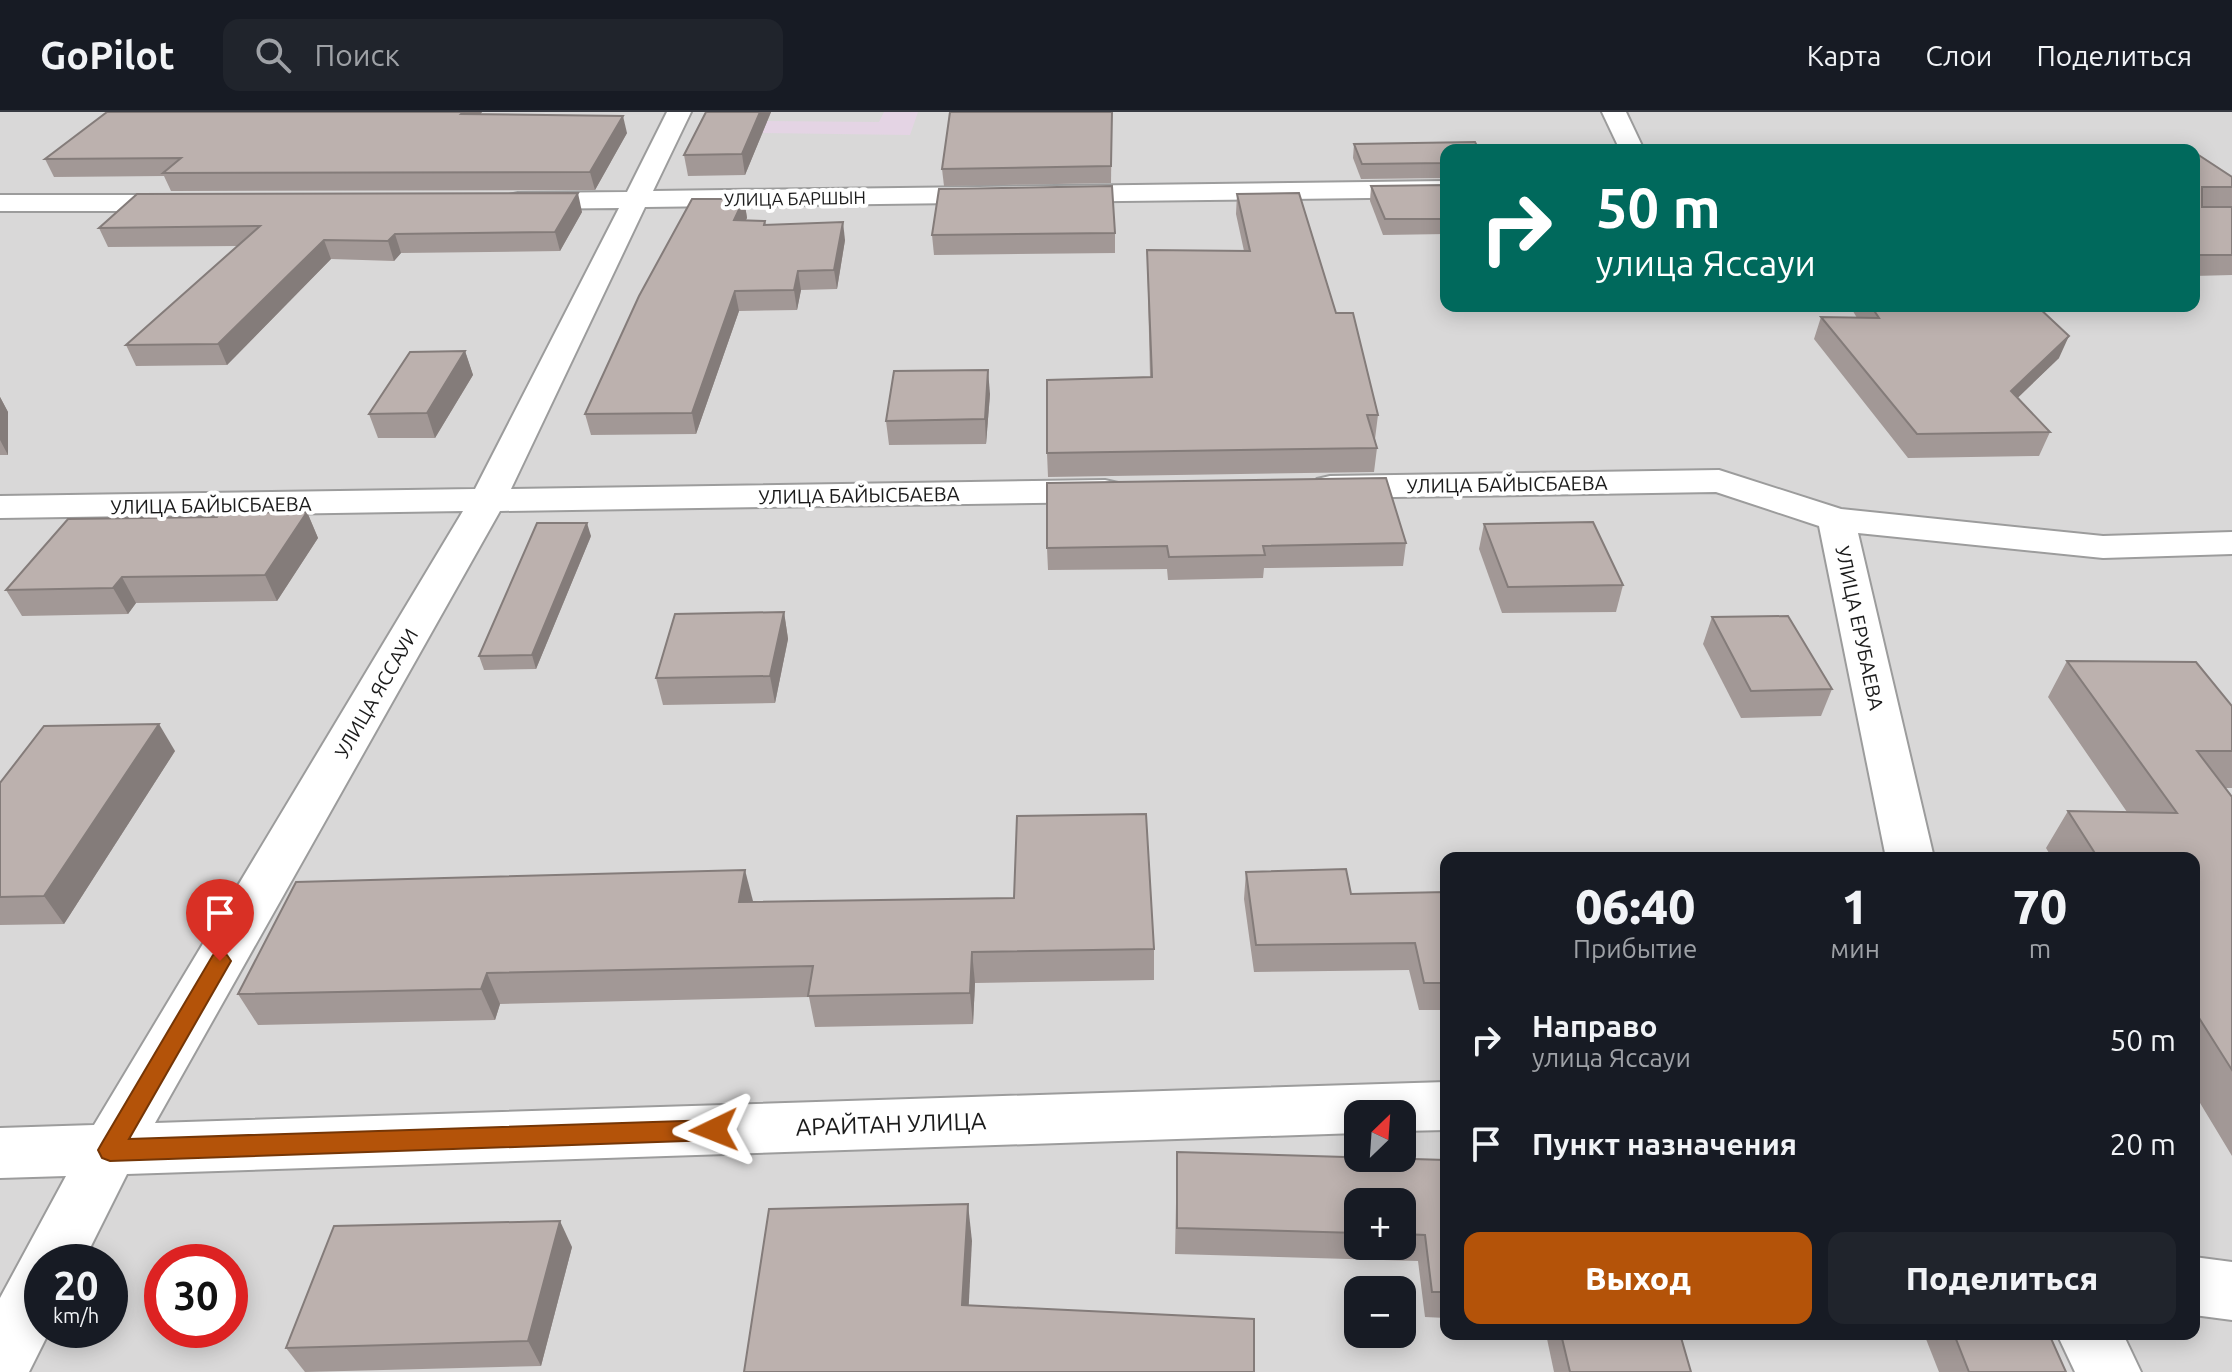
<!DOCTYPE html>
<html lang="ru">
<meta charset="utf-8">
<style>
body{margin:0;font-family:Ubuntu,sans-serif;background:#20242c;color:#f1f3f6;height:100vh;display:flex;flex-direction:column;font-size:30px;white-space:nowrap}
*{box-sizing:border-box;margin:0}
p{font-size:26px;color:#9ea1a6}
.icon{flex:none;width:44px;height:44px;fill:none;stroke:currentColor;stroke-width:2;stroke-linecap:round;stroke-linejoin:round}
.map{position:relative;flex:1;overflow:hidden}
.drawer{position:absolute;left:1440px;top:740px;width:760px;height:488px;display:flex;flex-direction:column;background:#171b24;border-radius:16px;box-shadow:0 4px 20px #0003}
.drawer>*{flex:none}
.banner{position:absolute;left:1440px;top:32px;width:760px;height:168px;border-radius:16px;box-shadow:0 4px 20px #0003;background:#00695c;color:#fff;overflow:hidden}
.needle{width:52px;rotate:25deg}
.tools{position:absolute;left:1344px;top:988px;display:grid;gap:16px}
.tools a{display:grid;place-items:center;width:72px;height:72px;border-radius:16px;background:#171b24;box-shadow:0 4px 20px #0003;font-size:40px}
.speed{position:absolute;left:24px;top:1132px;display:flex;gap:16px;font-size:40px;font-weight:700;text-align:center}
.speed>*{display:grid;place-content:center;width:104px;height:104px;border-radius:50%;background:#171b24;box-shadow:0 4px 20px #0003;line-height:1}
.speed small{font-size:20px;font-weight:400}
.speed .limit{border:12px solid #d22;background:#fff;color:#111}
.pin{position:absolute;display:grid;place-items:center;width:68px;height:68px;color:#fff;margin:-82px -34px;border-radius:50% 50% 50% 0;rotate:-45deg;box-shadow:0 0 8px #0007}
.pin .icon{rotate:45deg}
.me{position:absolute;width:88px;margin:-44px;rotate:268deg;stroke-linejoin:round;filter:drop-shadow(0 0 6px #0008)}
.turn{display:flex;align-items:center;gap:28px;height:168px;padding:0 24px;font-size:36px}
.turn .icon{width:104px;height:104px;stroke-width:2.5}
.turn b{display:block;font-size:56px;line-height:68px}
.eta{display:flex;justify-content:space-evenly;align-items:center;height:136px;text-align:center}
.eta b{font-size:48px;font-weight:800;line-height:56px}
.button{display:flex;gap:16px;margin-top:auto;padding:16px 24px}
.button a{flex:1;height:92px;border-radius:16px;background:#b45309;color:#fff;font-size:32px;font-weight:800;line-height:92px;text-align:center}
.button a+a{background:#20242c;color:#f1f3f6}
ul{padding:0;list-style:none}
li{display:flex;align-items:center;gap:24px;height:104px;padding:0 24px}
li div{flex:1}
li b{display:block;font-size:30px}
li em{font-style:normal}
header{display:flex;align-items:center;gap:48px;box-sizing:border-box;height:112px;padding:0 40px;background:#171b24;border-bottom:2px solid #363941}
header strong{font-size:38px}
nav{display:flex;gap:44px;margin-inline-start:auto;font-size:28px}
.search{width:560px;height:72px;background:#20242c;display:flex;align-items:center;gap:20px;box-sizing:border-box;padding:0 28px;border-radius:16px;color:#9ea1a6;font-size:30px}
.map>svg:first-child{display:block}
.residential{fill:#d9d8d8;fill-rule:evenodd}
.industrial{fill:#e4d4e4}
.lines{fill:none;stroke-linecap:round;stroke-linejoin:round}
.minor-casing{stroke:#9c9c9c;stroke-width:4}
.minor{fill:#fff;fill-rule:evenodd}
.wall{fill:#a29896;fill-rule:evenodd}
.shaded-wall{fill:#847c7a}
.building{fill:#bcb1ae;stroke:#847c7a;stroke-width:2}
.route{fill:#b45309;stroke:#753606;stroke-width:2}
.labels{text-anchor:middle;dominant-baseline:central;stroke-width:8;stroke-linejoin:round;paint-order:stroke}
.far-street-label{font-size:18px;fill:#1b1b1b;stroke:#fff}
.street-label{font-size:20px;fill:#1b1b1b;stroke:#fff}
.near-street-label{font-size:24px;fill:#1b1b1b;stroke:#fff}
</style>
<header>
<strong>GoPilot</strong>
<div class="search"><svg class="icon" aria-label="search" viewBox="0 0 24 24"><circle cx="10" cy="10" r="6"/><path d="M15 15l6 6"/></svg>Поиск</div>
<nav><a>Карта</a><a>Слои</a><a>Поделиться</a></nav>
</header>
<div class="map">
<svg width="2232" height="1260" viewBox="0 0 2232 1260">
<rect width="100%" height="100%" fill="#ece6e1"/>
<path class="residential" d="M 0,0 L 2232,0 L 2232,1260 L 0,1260 ZM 1446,38 L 2194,38 L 2194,194 L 1446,194 ZM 1446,746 L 2194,746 L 2194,1222 L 1446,1222 ZM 1358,1002 L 1402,1002 L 1402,1046 L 1358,1046 ZM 1358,1090 L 1402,1090 L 1402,1134 L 1358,1134 ZM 42,1150 L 110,1150 L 110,1218 L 42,1218 ZM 162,1150 L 230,1150 L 230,1218 L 162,1218 ZM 1358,1178 L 1402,1178 L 1402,1222 L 1358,1222 Z"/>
<polygon class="industrial" points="884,0 918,0 910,23 759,21 765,9 879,10"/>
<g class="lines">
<defs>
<g id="minor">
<polygon points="667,0 691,0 653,79 1446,69 1446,85 645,95 511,377 1105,368 1118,371 1123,379 1118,387 1105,390 500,399 155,1011 1446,970 1446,1018 1402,1019 1402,1002 1358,1002 1358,1021 127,1062 83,1150 42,1150 42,1218 50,1218 29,1260 0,1260 0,1186 66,1064 0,1066 0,1016 94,1013 463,399 0,406 0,384 475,377 619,96 518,97 509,95 505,89 509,83 518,81 627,80"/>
<polygon points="1602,0 1626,0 1644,38 1620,38"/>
<polygon points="0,83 186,83 195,85 199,91 195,97 186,99 0,99"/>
<polygon points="1719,358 1841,397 2103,424 2232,420 2232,442 2103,446 1858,421 1934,746 1886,746 1819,414 1716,380 1330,386 1317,383 1312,375 1317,367 1330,364"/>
<polygon points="2194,1145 2232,1150 2232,1208 2194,1203"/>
<polygon points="2057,1222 2123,1222 2141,1260 2075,1260"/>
</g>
</defs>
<use href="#minor" class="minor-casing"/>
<use href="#minor" class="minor"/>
</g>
<g class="wall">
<polygon points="482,0 480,3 627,21 595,78 171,79 164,64 54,65 45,47"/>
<polygon points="706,0 771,0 745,63 688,64 684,43"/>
<polygon points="1112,0 1111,71 944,74 942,57"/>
<polygon points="1354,32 1446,38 1446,66 1361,67 1353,46"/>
<polygon points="2194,40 2232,65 2232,163 2194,164"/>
<polygon points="1446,73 1446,122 1383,123 1370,89 1371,74"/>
<polygon points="1237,82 1336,201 1378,303 1375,327 1377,336 1374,360 1048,365 1047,341 1150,265 1147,138 1244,139 1236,102"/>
<polygon points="744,87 747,106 745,108 765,109 766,113 845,128 837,177 801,178 797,198 739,199 696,322 591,323 585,302"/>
<polygon points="582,100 560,139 401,141 394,149 331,147 227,253 136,254 126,233 237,134 108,135 99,116"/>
<polygon points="1115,121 1115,141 934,143 932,123"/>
<polygon points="1850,194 2037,194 2059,246 2017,286 2050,320 2039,344 1908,346 1814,227 1821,205 1857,206"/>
<polygon points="465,239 473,263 435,326 378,326 369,302"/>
<polygon points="990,282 986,332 889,333 886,309"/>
<polygon points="0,285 8,300 8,343 0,343"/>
<polygon points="307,400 318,426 277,489 136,491 128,502 22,504 6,478 217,405"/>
<polygon points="1484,412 1623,473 1616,500 1502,501 1479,437"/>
<polygon points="591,424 536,557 484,558 479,544"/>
<polygon points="1406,431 1403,454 1264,456 1263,466 1168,468 1167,457 1048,458 1047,436"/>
<polygon points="784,500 788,527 775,591 663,593 656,566"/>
<polygon points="1712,505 1832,577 1821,604 1741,606 1703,532"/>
<polygon points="2067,549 2232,594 2232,676 2225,676 2232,685 2232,1044 2194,981 2194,746 2052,746 2046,736 2068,699 2127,700 2048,585"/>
<polygon points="175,639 64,812 0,813 0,671"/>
<polygon points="1246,760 1351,782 1446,780 1446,898 1419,898 1409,858 1254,860 1244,787"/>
<polygon points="753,789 753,790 1154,837 1154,868 975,871 973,912 815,915 809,885 500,892 495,908 258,913 238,882"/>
<path d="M 1177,1040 L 1446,1048 L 1446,1206 L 1425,1205 L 1418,1149 L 1175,1142 ZM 1358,1090 L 1402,1090 L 1402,1134 L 1358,1134 Z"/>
<polygon points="572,1135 541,1254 305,1260 286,1236"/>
<polygon points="1546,1222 1680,1222 1691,1260 1554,1260"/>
<polygon points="1924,1222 2049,1222 2066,1260 1939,1260"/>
</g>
<g class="shaded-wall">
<polygon points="463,0 482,0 466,20 461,2"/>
<polygon points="760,0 771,0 745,63 742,42"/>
<polygon points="623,4 627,21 595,78 590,60"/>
<polygon points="578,81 582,100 560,139 555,120"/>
<polygon points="744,87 747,106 737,127 734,108"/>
<polygon points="843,110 845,128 837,177 834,158"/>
<polygon points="395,122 401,141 394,149 388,129"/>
<polygon points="324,128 331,147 227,253 218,232"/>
<polygon points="798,159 801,178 797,198 794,178"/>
<polygon points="735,179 739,199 696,322 692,301"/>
<polygon points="2069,224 2059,246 2001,302 2011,279"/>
<polygon points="465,239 473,263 435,326 427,301"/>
<polygon points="988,258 990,282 986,332 985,307"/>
<polygon points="0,285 8,300 8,343 0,328"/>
<polygon points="307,400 318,426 277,489 265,463"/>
<polygon points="587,411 591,424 536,557 532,543"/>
<polygon points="122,465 136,491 128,502 113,476"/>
<polygon points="784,500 788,527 775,591 770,564"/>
<polygon points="159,612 175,639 64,812 44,784"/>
<polygon points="745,758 753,789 746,821 739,790"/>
<polygon points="972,840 975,871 973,912 970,881"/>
<polygon points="487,861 500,892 495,908 481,877"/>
<polygon points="968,1092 972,1129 967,1228 962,1193"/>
<polygon points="560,1109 572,1135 541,1254 528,1229"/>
</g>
<g class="building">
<polygon points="107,0 463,0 461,2 623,4 590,60 163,61 181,46 45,47"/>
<polygon points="706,0 760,0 742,42 684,43"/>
<polygon points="950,0 1112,0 1111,54 942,57"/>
<polygon points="1475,30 1479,38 1446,38 1446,51 1362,52 1354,32"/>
<polygon points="2184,33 2191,38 2100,38 2094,34"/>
<polygon points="2194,40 2232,65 2232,75 2202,75 2202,95 2232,95 2232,143 2194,143"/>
<polygon points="1446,73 1446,107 1385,107 1371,74"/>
<polygon points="1112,74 1115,121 932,123 939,77"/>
<polygon points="578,81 555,120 395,122 388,129 324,128 218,232 126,233 260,114 99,116 137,82"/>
<polygon points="1299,81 1336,201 1353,201 1378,303 1367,303 1377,336 1047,341 1047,268 1152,265 1147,138 1250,139 1237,82"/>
<polygon points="692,87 744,87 734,108 765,109 764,113 843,110 834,158 798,159 794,178 735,179 692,301 585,302 639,184"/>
<polygon points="1871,194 2037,194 2069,224 2011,279 2050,320 1917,322 1821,205 1879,206"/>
<polygon points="465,239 427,301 369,302 410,240"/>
<polygon points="988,258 985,307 886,309 894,259"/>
<polygon points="1386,366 1406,431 1263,434 1265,443 1169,445 1167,434 1047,436 1047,371"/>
<polygon points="307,400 265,463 122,465 113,476 6,478 68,407 217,405 220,401"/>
<polygon points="1593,410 1623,473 1508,475 1484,412"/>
<polygon points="537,411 587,411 532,543 479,544"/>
<polygon points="784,500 770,564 656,566 675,502"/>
<polygon points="1788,504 1832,577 1751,579 1712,505"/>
<polygon points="2067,549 2196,550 2232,594 2232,639 2197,639 2232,685 2232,958 2194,898 2194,746 2098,746 2068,699 2177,701"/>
<polygon points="159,612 44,784 0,785 0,671 44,614"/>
<polygon points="1146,702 1154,837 972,840 970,881 808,884 813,854 487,861 481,877 238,882 296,770 745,758 739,790 1014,786 1017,704"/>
<polygon points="1346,757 1351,782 1446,780 1446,871 1424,871 1415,831 1256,833 1246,760"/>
<polygon points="1177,1040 1446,1048 1446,1180 1432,1180 1425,1123 1402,1122 1402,1090 1358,1090 1358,1121 1177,1116"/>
<polygon points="968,1092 962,1193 1254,1207 1254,1260 744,1260 769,1097"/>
<polygon points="560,1109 528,1229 286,1236 334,1114"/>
<polygon points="1561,1222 1680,1222 1691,1260 1570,1260"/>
<polygon points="1954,1222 2049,1222 2066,1260 1969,1260"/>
</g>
<polygon class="route" points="220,841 227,843 231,849 129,1027 714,1008 723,1011 726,1018 723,1025 714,1028 110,1049 102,1046 98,1038 102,1031 213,843"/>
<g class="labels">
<g class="far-street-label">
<text transform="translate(795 86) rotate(-1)">УЛИЦА БАРШЫН</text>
</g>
<g class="street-label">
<text transform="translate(1507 372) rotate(-1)">УЛИЦА БАЙЫСБАЕВА</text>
<text transform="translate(859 383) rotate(-1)">УЛИЦА БАЙЫСБАЕВА</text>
<text transform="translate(211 393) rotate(-1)">УЛИЦА БАЙЫСБАЕВА</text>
<text transform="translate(1860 516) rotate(78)">УЛИЦА ЕРУБАЕВА</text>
<text transform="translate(376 581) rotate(-60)">УЛИЦА ЯССАУИ</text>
</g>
<g class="near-street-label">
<text transform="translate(891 1012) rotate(-2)">АРАЙТАН УЛИЦА</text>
</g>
</g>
</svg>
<div class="tools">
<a><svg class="needle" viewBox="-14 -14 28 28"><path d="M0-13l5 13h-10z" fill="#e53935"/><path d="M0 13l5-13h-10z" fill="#9ea1a6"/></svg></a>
<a>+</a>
<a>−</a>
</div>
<div class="speed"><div>20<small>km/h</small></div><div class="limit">30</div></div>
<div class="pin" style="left:220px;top:849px;background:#d93025"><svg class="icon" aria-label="arrive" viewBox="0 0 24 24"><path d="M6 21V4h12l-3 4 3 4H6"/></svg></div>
<svg class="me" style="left:714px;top:1018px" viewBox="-20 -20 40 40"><path d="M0-17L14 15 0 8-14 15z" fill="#b45309" stroke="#fff" stroke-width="4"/></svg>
<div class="banner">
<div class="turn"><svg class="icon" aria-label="right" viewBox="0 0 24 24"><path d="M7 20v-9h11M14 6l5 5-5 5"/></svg><div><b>50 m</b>улица Яссауи</div></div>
</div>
<section class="drawer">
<div class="eta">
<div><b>06:40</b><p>Прибытие</p></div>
<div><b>1</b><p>мин</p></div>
<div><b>70</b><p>m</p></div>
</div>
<ul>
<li><svg class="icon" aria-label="right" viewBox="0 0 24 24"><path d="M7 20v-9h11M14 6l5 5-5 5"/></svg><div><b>Направо</b><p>улица Яссауи</p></div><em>50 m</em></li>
<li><svg class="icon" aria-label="arrive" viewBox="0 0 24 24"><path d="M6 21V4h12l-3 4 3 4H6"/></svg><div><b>Пункт назначения</b></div><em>20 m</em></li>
</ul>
<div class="button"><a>Выход</a><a>Поделиться</a></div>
</section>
</div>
